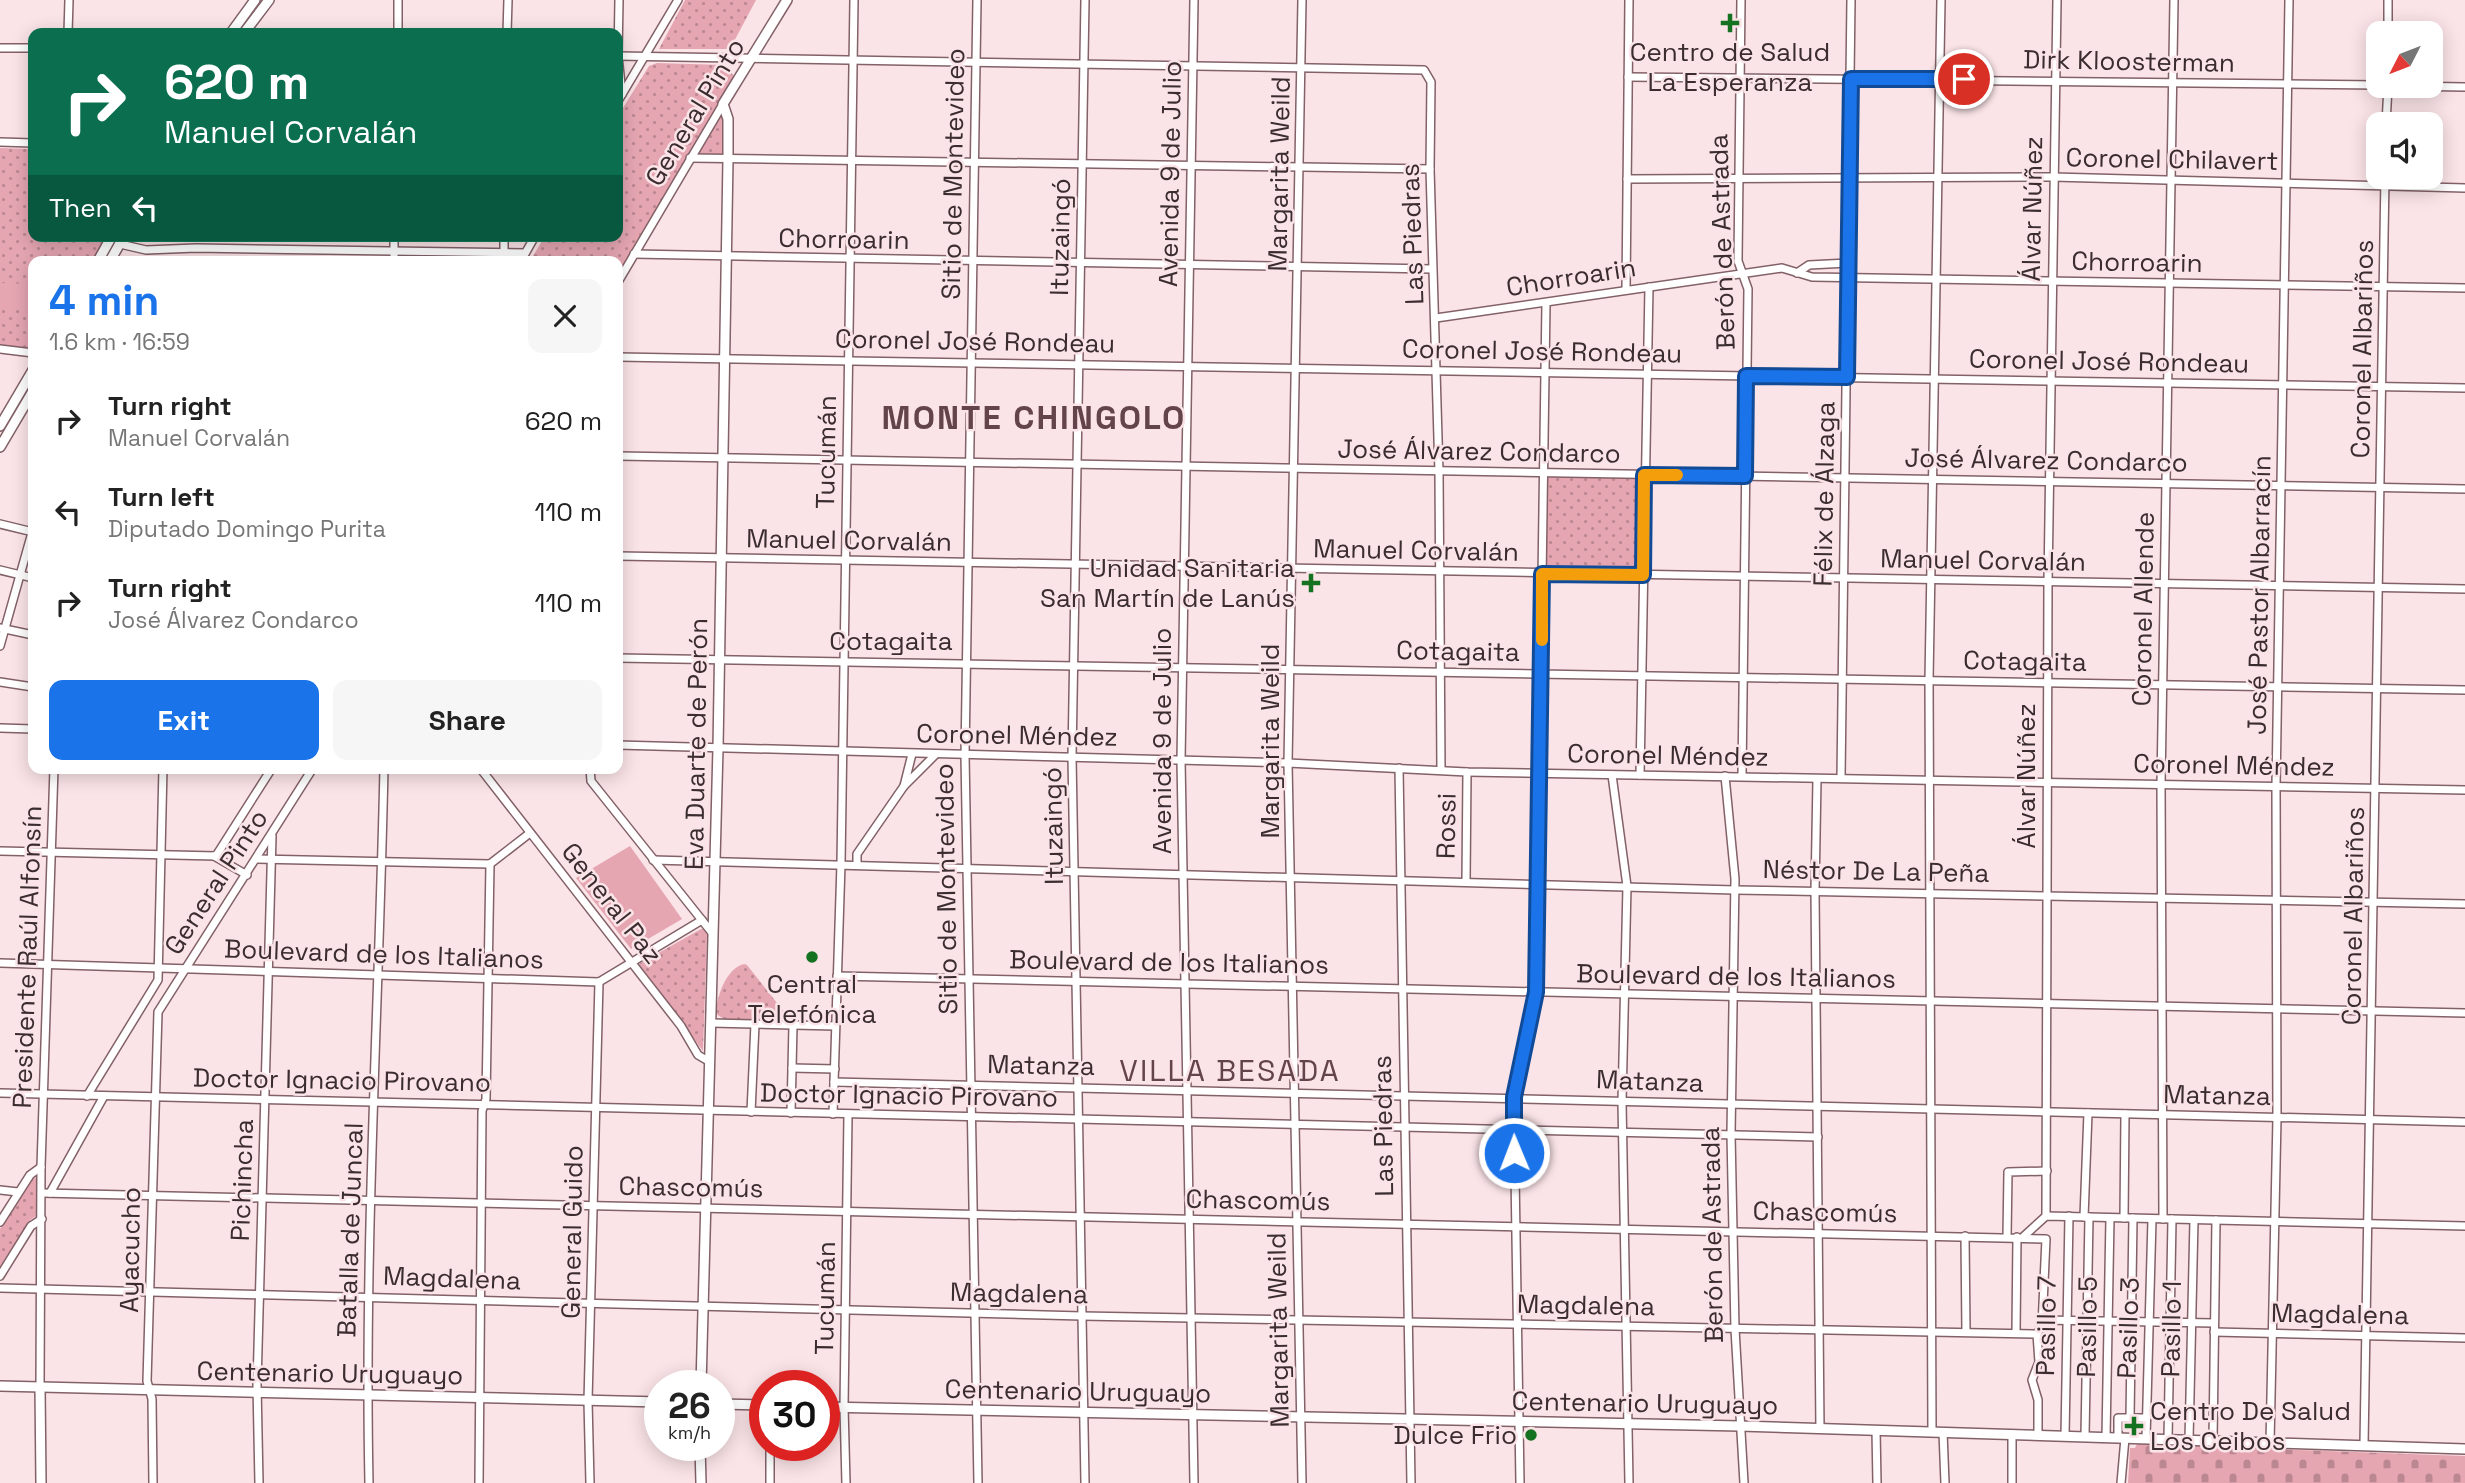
<!DOCTYPE html>
<meta charset="utf-8">
<style>
body{margin:0;font-family:"Space Grotesk",sans-serif;background:#f6f6f6;color:#222;height:100vh;display:flex;flex-direction:column;font-size:26px;white-space:nowrap}
*{box-sizing:border-box;margin:0}
p{font-size:23px;color:#767676}
.icon{flex:none;width:38px;height:38px;fill:none;stroke:currentColor;stroke-width:2;stroke-linecap:round;stroke-linejoin:round}
.map{position:relative;flex:1;overflow:hidden}
.details{position:absolute;left:28px;top:256px;width:595px;height:518px;display:flex;flex-direction:column;background:#fff;border-radius:14px;box-shadow:0 4px 18px #0003}
.details>*{flex:none}
.banner{position:absolute;left:28px;top:28px;width:595px;height:214px;border-radius:14px;box-shadow:0 4px 18px #0003;background:#0b6e4f;color:#fff;overflow:hidden}
.needle{width:46px;rotate:228deg}
.buttons{position:absolute;left:2366px;top:21px;display:grid;gap:14px}
.buttons a{display:grid;place-items:center;width:77px;height:77px;border-radius:14px;background:#fff;box-shadow:0 4px 18px #0003;font-size:35px}
.speed{position:absolute;left:644px;top:1370px;display:flex;gap:14px;font-size:35px;font-weight:700;text-align:center}
.speed>*{display:grid;place-content:center;width:91px;height:91px;border-radius:50%;background:#fff;box-shadow:0 4px 18px #0003;line-height:1}
.speed small{font-size:18px;font-weight:400}
.speed .limit{border:10px solid #d22;background:#fff;color:#111}
.pin{position:absolute;display:grid;place-items:center;width:60px;height:60px;color:#fff;margin:-30px;border:4px solid #fff;border-radius:50%;box-shadow:0 2px 7px #0007}
.me{position:absolute;width:77px;margin:-38px;rotate:359deg;stroke-linejoin:round;filter:drop-shadow(0 0 5px #0008)}
.turn{display:flex;align-items:center;gap:24px;height:147px;padding:0 21px;font-size:32px}
.turn .icon{width:91px;height:91px;stroke-width:2.5}
.turn b{display:block;font-size:49px;line-height:60px}
.then{display:flex;align-items:center;height:66px;padding:0 21px;background:#0003;gap:14px;font-size:26px}
.round{display:grid;place-items:center;flex:none;width:74px;height:74px;border-radius:14px;background:#f6f6f6}
.overview{display:flex;align-items:center;justify-content:space-between;height:119px;padding:0 21px}
h1{font-size:42px;font-weight:600;line-height:52px;color:#1a73e8}
.button{display:flex;gap:14px;margin-top:auto;padding:14px 21px}
.button a{flex:1;height:80px;border-radius:14px;background:#1a73e8;color:#fff;font-size:28px;font-weight:600;line-height:80px;text-align:center}
.button a+a{background:#f6f6f6;color:#222}
ul{padding:0;list-style:none}
li{display:flex;align-items:center;gap:21px;height:91px;padding:0 21px}
li div{flex:1}
li b{display:block;font-size:26px}
li em{font-style:normal}
.map>svg:first-child{display:block}
.green{fill:url(#green-dots)}
.cemetery{fill:url(#cemetery-stones)}
.pitch{fill:#e5a6b2}
.lines{fill:none;stroke-linecap:round;stroke-linejoin:round}
.minor-casing{stroke:#826167;stroke-width:10}
.major-casing{stroke:#826167;stroke-width:12}
.minor{stroke:#fff;stroke-width:7}
.major{stroke:#fff;stroke-width:9}
.route-casing{stroke:#114b97;stroke-width:18}
.route{stroke:#1a73e8;stroke-width:12}
.slow{stroke:#f59e0b;stroke-width:12}
.poi-dot{fill:#147220;stroke:#fbe4e8;stroke-width:2.5}
.labels{text-anchor:middle;dominant-baseline:central;stroke-width:5;stroke-linejoin:round;paint-order:stroke}
.poi-label{font-size:26px;fill:#3a2c2f;stroke:#fbe4e8}
.street-label{font-size:26px;fill:#3a2c2f;stroke:#fbe4e8}
.quarter-label{font-size:30px;letter-spacing:2px;fill:#63444a;stroke:#fbe4e8}
.district-label{font-size:33px;font-weight:bold;letter-spacing:2px;fill:#63444a;stroke:#fbe4e8}
</style>
<div class="map">
<svg width="2465" height="1483" viewBox="0 0 2465 1483">
<defs>
<pattern id="green-dots" width="8" height="8" patternUnits="userSpaceOnUse" patternTransform="scale(1.75)"><rect width="8" height="8" fill="#e5a6b2"/><path d="M2 2h.1M6 6h.1" fill="none" stroke="#bb8791" stroke-width="1.8" stroke-linecap="round"/></pattern>
<pattern id="cemetery-stones" width="16" height="16" patternUnits="userSpaceOnUse" patternTransform="scale(1.75)"><rect width="16" height="16" fill="#e5a6b2"/><path d="M2 7V4a2 2 0 0 1 4 0v3zM10 15v-3a2 2 0 0 1 4 0v3z" fill="#bb8791"/></pattern>
</defs>
<rect width="100%" height="100%" fill="#fbe4e8"/>
<g class="green">
<polygon points="685,0 756,0 730,49 659,49"/>
<polygon points="657,63 724,65 734,76 633,254 618,278 618,261 530,261 545,236 618,236 618,116 649,66"/>
<polygon points="723,104 728,159 690,158"/>
<polygon points="0,148 33,149 33,236 109,236 95,261 33,261 33,349 0,346"/>
<polygon points="1544,473 1644,475 1643,575 1542,574"/>
<polygon points="701,929 706,929 707,933 703,1051 639,964"/>
<path d="M 744,964 L 747,965 L 792,1022 L 724,1019 L 716,1014 C 716,998 726,968 744,964 Z"/>
<polygon points="35,1178 38,1179 38,1215 30,1220 0,1271 0,1229 29,1182"/>
</g>
<polygon class="cemetery" points="2137,1444 2465,1456 2465,1483 2128,1483 2130,1448 2135,1448"/>
<g class="pitch">
<polygon points="0,283 27,284 27,307 0,307"/>
<polygon points="630,846 682,919 631,949 576,878"/>
</g>
<g class="lines">
<defs>
<g id="minor">
<polyline points="619,0 618,56 622,94"/>
<polyline points="977,0 965,755 978,1483"/>
<polyline points="1194,0 1181,760 1194,1483"/>
<polyline points="1741,0 1738,261 1748,289 1742,776"/>
<polyline points="68,33 69,0"/>
<polyline points="398,33 398,0"/>
<polyline points="507,33 508,0"/>
<polyline points="2388,33 2388,0"/>
<polyline points="0,48 33,48"/>
<polyline points="618,56 1424,70 1431,82 1430,169 1439,472 1441,770"/>
<polyline points="1628,77 2378,85"/>
<polyline points="2403,86 2465,87"/>
<polyline points="618,101 678,0"/>
<polyline points="2386,124 2388,86"/>
<polyline points="0,142 33,143"/>
<polyline points="690,158 1430,169"/>
<polyline points="1627,179 2053,177 2465,188"/>
<polyline points="120,244 146,250 196,248 525,253"/>
<polyline points="634,254 1432,269"/>
<polyline points="394,261 394,236"/>
<polyline points="504,261 504,236"/>
<polyline points="521,261 535,236"/>
<polyline points="1797,273 1809,265 1848,263"/>
<polyline points="618,282 723,104"/>
<polyline points="1626,290 1629,0"/>
<polyline points="1436,318 1782,268 1812,277 2465,288"/>
<polyline points="0,349 33,353"/>
<polyline points="618,357 2465,388"/>
<polyline points="618,456 2465,489"/>
<polyline points="0,524 33,532"/>
<polyline points="618,556 2465,589"/>
<polyline points="0,570 33,578"/>
<polyline points="0,628 33,635"/>
<polyline points="0,646 33,529"/>
<polyline points="618,658 2465,690"/>
<polyline points="0,682 33,687"/>
<polyline points="0,728 33,729"/>
<polyline points="618,745 1288,763 1467,772 2465,790"/>
<polyline points="912,754 904,786 935,755"/>
<polyline points="480,768 681,1026 698,1055 710,1062"/>
<polyline points="590,768 591,781 713,934"/>
<polyline points="1399,768 1411,1483"/>
<polyline points="1612,775 1627,886 1622,1102 1629,1483"/>
<polyline points="1640,775 1649,287"/>
<polyline points="1725,776 1735,879 1731,1134 1735,1329 1744,1483"/>
<polyline points="1841,778 1851,0"/>
<polyline points="1817,779 1815,891 1820,1429"/>
<polyline points="0,851 216,856 272,768"/>
<polyline points="214,856 247,875"/>
<polyline points="257,859 490,864"/>
<polyline points="653,860 1735,890 2465,904"/>
<polyline points="490,864 530,833"/>
<polyline points="857,865 857,854 904,786"/>
<polyline points="1466,881 1467,772"/>
<polyline points="0,963 599,982"/>
<polyline points="837,976 2465,1013"/>
<polyline points="599,982 702,920"/>
<polyline points="711,1023 835,1026"/>
<polyline points="792,1068 835,1069"/>
<polyline points="834,1082 2465,1122"/>
<polyline points="0,1093 1818,1137"/>
<polyline points="87,1096 158,980 163,768"/>
<polyline points="751,1112 755,1024"/>
<polyline points="791,1113 793,1025"/>
<polyline points="833,1114 841,864 854,0"/>
<polyline points="0,1190 18,1192"/>
<polyline points="42,1193 2046,1239 2042,1326 2037,1334 2039,1362 2032,1380 2038,1400 2038,1435"/>
<polyline points="50,1193 104,1096"/>
<polyline points="2046,1216 2048,582 2057,0"/>
<polyline points="2084,1217 2088,1113"/>
<polyline points="2124,1218 2125,1114"/>
<polyline points="2163,1219 2161,785 2174,0"/>
<polyline points="0,1222 30,1175 41,1167"/>
<polyline points="1965,1236 1966,1332"/>
<polyline points="2007,1237 2008,1172 2047,1171"/>
<polyline points="2023,1237 2046,1216 2465,1226"/>
<polyline points="0,1276 31,1226 42,1219"/>
<polyline points="0,1288 1082,1316 2037,1334"/>
<polyline points="2042,1320 2214,1323"/>
<polyline points="2214,1332 2465,1338"/>
<polyline points="2016,1333 2017,1237"/>
<polyline points="40,1387 41,1167 54,768"/>
<polyline points="2130,1418 2133,1218"/>
<polyline points="1876,1430 1877,1483"/>
<polyline points="1932,1432 1929,680 1941,0"/>
<polyline points="1943,1432 1945,1483"/>
<polyline points="2012,1434 2012,1483"/>
<polyline points="2065,1436 2069,1216"/>
<polyline points="2085,1436 2089,1217"/>
<polyline points="2106,1437 2110,1218"/>
<polyline points="2118,1438 2118,1418 2147,1418"/>
<polyline points="2146,1439 2152,1219"/>
<polyline points="2168,1439 2172,1219"/>
<polyline points="2189,1440 2194,1220"/>
<polyline points="2213,1441 2216,1220"/>
<polyline points="2270,1443 2277,1118 2276,786 2289,0"/>
<polyline points="2364,1445 2385,177"/>
<polyline points="770,1446 770,1483"/>
<polyline points="153,1483 152,1399 147,1381 158,1012 313,768"/>
<polyline points="259,1483 257,1385 272,836"/>
<path d="M 369,1483 C 364,1245 379,1006 384,768"/>
<polyline points="479,1483 482,1111 486,1099 490,864"/>
<polyline points="590,1483 588,1401 599,982"/>
<polyline points="846,1483 844,1407 848,1115"/>
<polyline points="1085,1483 1072,757 1085,0"/>
<polyline points="1302,1483 1288,763 1302,0"/>
<polyline points="1520,1483 1514,1112 1536,992 1546,303"/>
<polyline points="2121,1483 2125,1438"/>
</g>
<g id="major">
<polyline points="231,33 255,0"/>
<polyline points="244,33 269,0"/>
<polyline points="98,261 112,236"/>
<polyline points="110,261 124,236"/>
<polyline points="0,426 33,370"/>
<polyline points="0,447 33,391"/>
<polyline points="0,1386 660,1402"/>
<polyline points="701,1386 718,748 728,159 728,119 723,104 787,0"/>
<polyline points="40,1387 41,1483"/>
<polyline points="719,1404 765,1405"/>
<polyline points="824,1407 1740,1426 2465,1449"/>
<polyline points="700,1446 701,1483"/>
</g>
</defs>
<use href="#minor" class="minor-casing"/>
<use href="#major" class="major-casing"/>
<use href="#minor" class="minor"/>
<use href="#major" class="major"/>
</g>
<g class="lines">
<defs>
<polyline id="route" points="1514,1153 1514,1097 1536,992 1542,574 1643,575 1644,475 1745,476 1746,376 1847,377 1851,79 1964,79"/>
</defs>
<use href="#route" class="route-casing"/>
<use href="#route" class="route"/>
<polyline class="slow" points="1542,640 1542,574 1643,575 1644,475 1677,475"/>
</g>
<g class="poi-dot">
<path d="M1726.5 12.5h7v7h7v7h-7v7h-7v-7h-7v-7h7z"/>
<path d="M1307.5 572.5h7v7h7v7h-7v7h-7v-7h-7v-7h7z"/>
<circle cx="812" cy="957" r="7"/>
<path d="M2130.5 1415.5h7v7h7v7h-7v7h-7v-7h-7v-7h7z"/>
<circle cx="1531" cy="1435" r="7"/>
</g>
<g class="labels">
<g class="poi-label">
<text x="1730" y="52">Centro de Salud<tspan x="1730" dy="30">La Esperanza</tspan></text>
<text x="1295" y="568" text-anchor="end">Unidad Sanitaria<tspan x="1295" dy="30">San Martín de Lanús</tspan></text>
<text x="812" y="984">Central<tspan x="812" dy="30">Telefónica</tspan></text>
<text x="2150" y="1411" text-anchor="start">Centro De Salud<tspan x="2150" dy="30">Los Ceibos</tspan></text>
<text x="1517" y="1435" text-anchor="end">Dulce Frio</text>
</g>
<g class="street-label">
<text transform="translate(2129 61) rotate(1)">Dirk Kloosterman</text>
<text transform="translate(695 112) rotate(-59)">General Pinto</text>
<text transform="translate(2172 159) rotate(1)">Coronel Chilavert</text>
<text transform="translate(953 174) rotate(-89)">Sitio de Montevideo</text>
<text transform="translate(1170 174) rotate(-89)">Avenida 9 de Julio</text>
<text transform="translate(1279 174) rotate(-89)">Margarita Weild</text>
<text transform="translate(2032 209) rotate(-89)">Álvar Núñez</text>
<text transform="translate(1412 234) rotate(-92)">Las Piedras</text>
<text transform="translate(1060 237) rotate(-89)">Ituzaingó</text>
<text transform="translate(844 239) rotate(1)">Chorroarin</text>
<text transform="translate(1722 242) rotate(-92)">Berón de Astrada</text>
<text transform="translate(2137 262) rotate(1)">Chorroarin</text>
<text transform="translate(1571 277) rotate(-9)">Chorroarin</text>
<text transform="translate(975 341) rotate(1)">Coronel José Rondeau</text>
<text transform="translate(2362 349) rotate(-89)">Coronel Albariños</text>
<text transform="translate(1542 351) rotate(1)">Coronel José Rondeau</text>
<text transform="translate(2109 361) rotate(1)">Coronel José Rondeau</text>
<text transform="translate(1479 451) rotate(1)">José Álvarez Condarco</text>
<text transform="translate(826 452) rotate(-89)">Tucumán</text>
<text transform="translate(2046 460) rotate(1)">José Álvarez Condarco</text>
<text transform="translate(1824 494) rotate(-89)">Félix de Álzaga</text>
<text transform="translate(849 540) rotate(1)">Manuel Corvalán</text>
<text transform="translate(1416 550) rotate(1)">Manuel Corvalán</text>
<text transform="translate(1983 560) rotate(1)">Manuel Corvalán</text>
<text transform="translate(2259 595) rotate(-89)">José Pastor Albarracín</text>
<text transform="translate(2143 609) rotate(-89)">Coronel Allende</text>
<text x="891" y="641">Cotagaita</text>
<text transform="translate(1458 651) rotate(1)">Cotagaita</text>
<text transform="translate(2025 661) rotate(1)">Cotagaita</text>
<text transform="translate(1017 735) rotate(1)">Coronel Méndez</text>
<text transform="translate(1162 741) rotate(-90)">Avenida 9 de Julio</text>
<text transform="translate(1270 741) rotate(-90)">Margarita Weild</text>
<text transform="translate(696 744) rotate(-89)">Eva Duarte de Perón</text>
<text transform="translate(1668 755) rotate(1)">Coronel Méndez</text>
<text transform="translate(2234 765) rotate(1)">Coronel Méndez</text>
<text transform="translate(2026 776) rotate(-90)">Álvar Núñez</text>
<text transform="translate(1053 826) rotate(-91)">Ituzaingó</text>
<text transform="translate(1446 826) rotate(-89)">Rossi</text>
<text transform="translate(1876 871) rotate(1)">Néstor De La Peña</text>
<text transform="translate(216 882) rotate(-57)">General Pinto</text>
<text transform="translate(946 889) rotate(-91)">Sitio de Montevideo</text>
<text transform="translate(612 903) rotate(52)">General Paz</text>
<text transform="translate(2353 916) rotate(-89)">Coronel Albariños</text>
<text transform="translate(384 954) rotate(2)">Boulevard de los Italianos</text>
<text transform="translate(27 957) rotate(-88)">Presidente Raúl Alfonsín</text>
<text transform="translate(1169 962) rotate(1)">Boulevard de los Italianos</text>
<text transform="translate(1736 976) rotate(1)">Boulevard de los Italianos</text>
<text transform="translate(1041 1065) rotate(1)">Matanza</text>
<text transform="translate(342 1080) rotate(1)">Doctor Ignacio Pirovano</text>
<text transform="translate(1650 1081) rotate(2)">Matanza</text>
<text transform="translate(909 1095) rotate(1)">Doctor Ignacio Pirovano</text>
<text transform="translate(2217 1095) rotate(1)">Matanza</text>
<text transform="translate(1383 1126) rotate(-91)">Las Piedras</text>
<text transform="translate(242 1180) rotate(-88)">Pichincha</text>
<text transform="translate(691 1187) rotate(1)">Chascomús</text>
<text transform="translate(1258 1200) rotate(1)">Chascomús</text>
<text transform="translate(1825 1212) rotate(1)">Chascomús</text>
<text transform="translate(350 1230) rotate(-88)">Batalla de Juncal</text>
<text transform="translate(572 1232) rotate(-89)">General Guido</text>
<text transform="translate(1712 1235) rotate(-91)">Berón de Astrada</text>
<text transform="translate(130 1250) rotate(-89)">Ayacucho</text>
<text transform="translate(452 1278) rotate(2)">Magdalena</text>
<text transform="translate(1019 1293) rotate(1)">Magdalena</text>
<text transform="translate(825 1298) rotate(-89)">Tucumán</text>
<text transform="translate(1586 1305) rotate(1)">Magdalena</text>
<text transform="translate(2340 1314) rotate(1)">Magdalena</text>
<text transform="translate(2046 1326) rotate(-89)">Pasillo 7</text>
<text transform="translate(2087 1327) rotate(-89)">Pasillo 5</text>
<text transform="translate(2128 1328) rotate(-88)">Pasillo 3</text>
<text transform="translate(2171 1329) rotate(-89)">Pasillo 1</text>
<text transform="translate(1278 1330) rotate(-91)">Margarita Weild</text>
<text transform="translate(330 1373) rotate(1)">Centenario Uruguayo</text>
<text transform="translate(1078 1391) rotate(1)">Centenario Uruguayo</text>
<text transform="translate(1645 1403) rotate(1)">Centenario Uruguayo</text>
</g>
<g class="quarter-label">
<text x="1230" y="1070">VILLA BESADA</text>
</g>
<g class="district-label">
<text x="1034" y="418">MONTE CHINGOLO</text>
</g>
</g>
</svg>
<div class="buttons">
<a><svg class="needle" viewBox="-14 -14 28 28"><path d="M0-13l5 13h-10z" fill="#e53935"/><path d="M0 13l5-13h-10z" fill="#767676"/></svg></a>
<a><svg class="icon" aria-label="sound" viewBox="0 0 24 24"><path d="M4 9h4l5-4v14l-5-4H4zM17 9q2 3 0 6"/></svg></a>
</div>
<div class="speed"><div>26<small>km/h</small></div><div class="limit">30</div></div>
<div class="pin" style="left:1964px;top:79px;background:#d93025"><svg class="icon" aria-label="arrive" viewBox="0 0 24 24"><path d="M6 21V4h12l-3 4 3 4H6"/></svg></div>
<svg class="me" style="left:1514px;top:1153px" viewBox="-20 -20 40 40"><circle r="17" fill="#1a73e8" stroke="#fff" stroke-width="3"/><path d="M0-11L8 9 0 5-8 9z" fill="#fff"/></svg>
<div class="banner">
<div class="turn"><svg class="icon" aria-label="right" viewBox="0 0 24 24"><path d="M7 20v-9h11M14 6l5 5-5 5"/></svg><div><b>620 m</b>Manuel Corvalán</div></div>
<div class="then">Then<svg class="icon" aria-label="left" viewBox="0 0 24 24"><path d="M17 20v-9H6M10 6l-5 5 5 5"/></svg></div>
</div>
<section class="details">
<div class="overview"><div><h1>4 min</h1><p>1.6 km · 16:59</p></div><a class="round"><svg class="icon" aria-label="close" viewBox="0 0 24 24"><path d="M6 6l12 12M18 6L6 18"/></svg></a></div>
<ul>
<li><svg class="icon" aria-label="right" viewBox="0 0 24 24"><path d="M7 20v-9h11M14 6l5 5-5 5"/></svg><div><b>Turn right</b><p>Manuel Corvalán</p></div><em>620 m</em></li>
<li><svg class="icon" aria-label="left" viewBox="0 0 24 24"><path d="M17 20v-9H6M10 6l-5 5 5 5"/></svg><div><b>Turn left</b><p>Diputado Domingo Purita</p></div><em>110 m</em></li>
<li><svg class="icon" aria-label="right" viewBox="0 0 24 24"><path d="M7 20v-9h11M14 6l5 5-5 5"/></svg><div><b>Turn right</b><p>José Álvarez Condarco</p></div><em>110 m</em></li>
</ul>
<div class="button"><a>Exit</a><a>Share</a></div>
</section>
</div>
